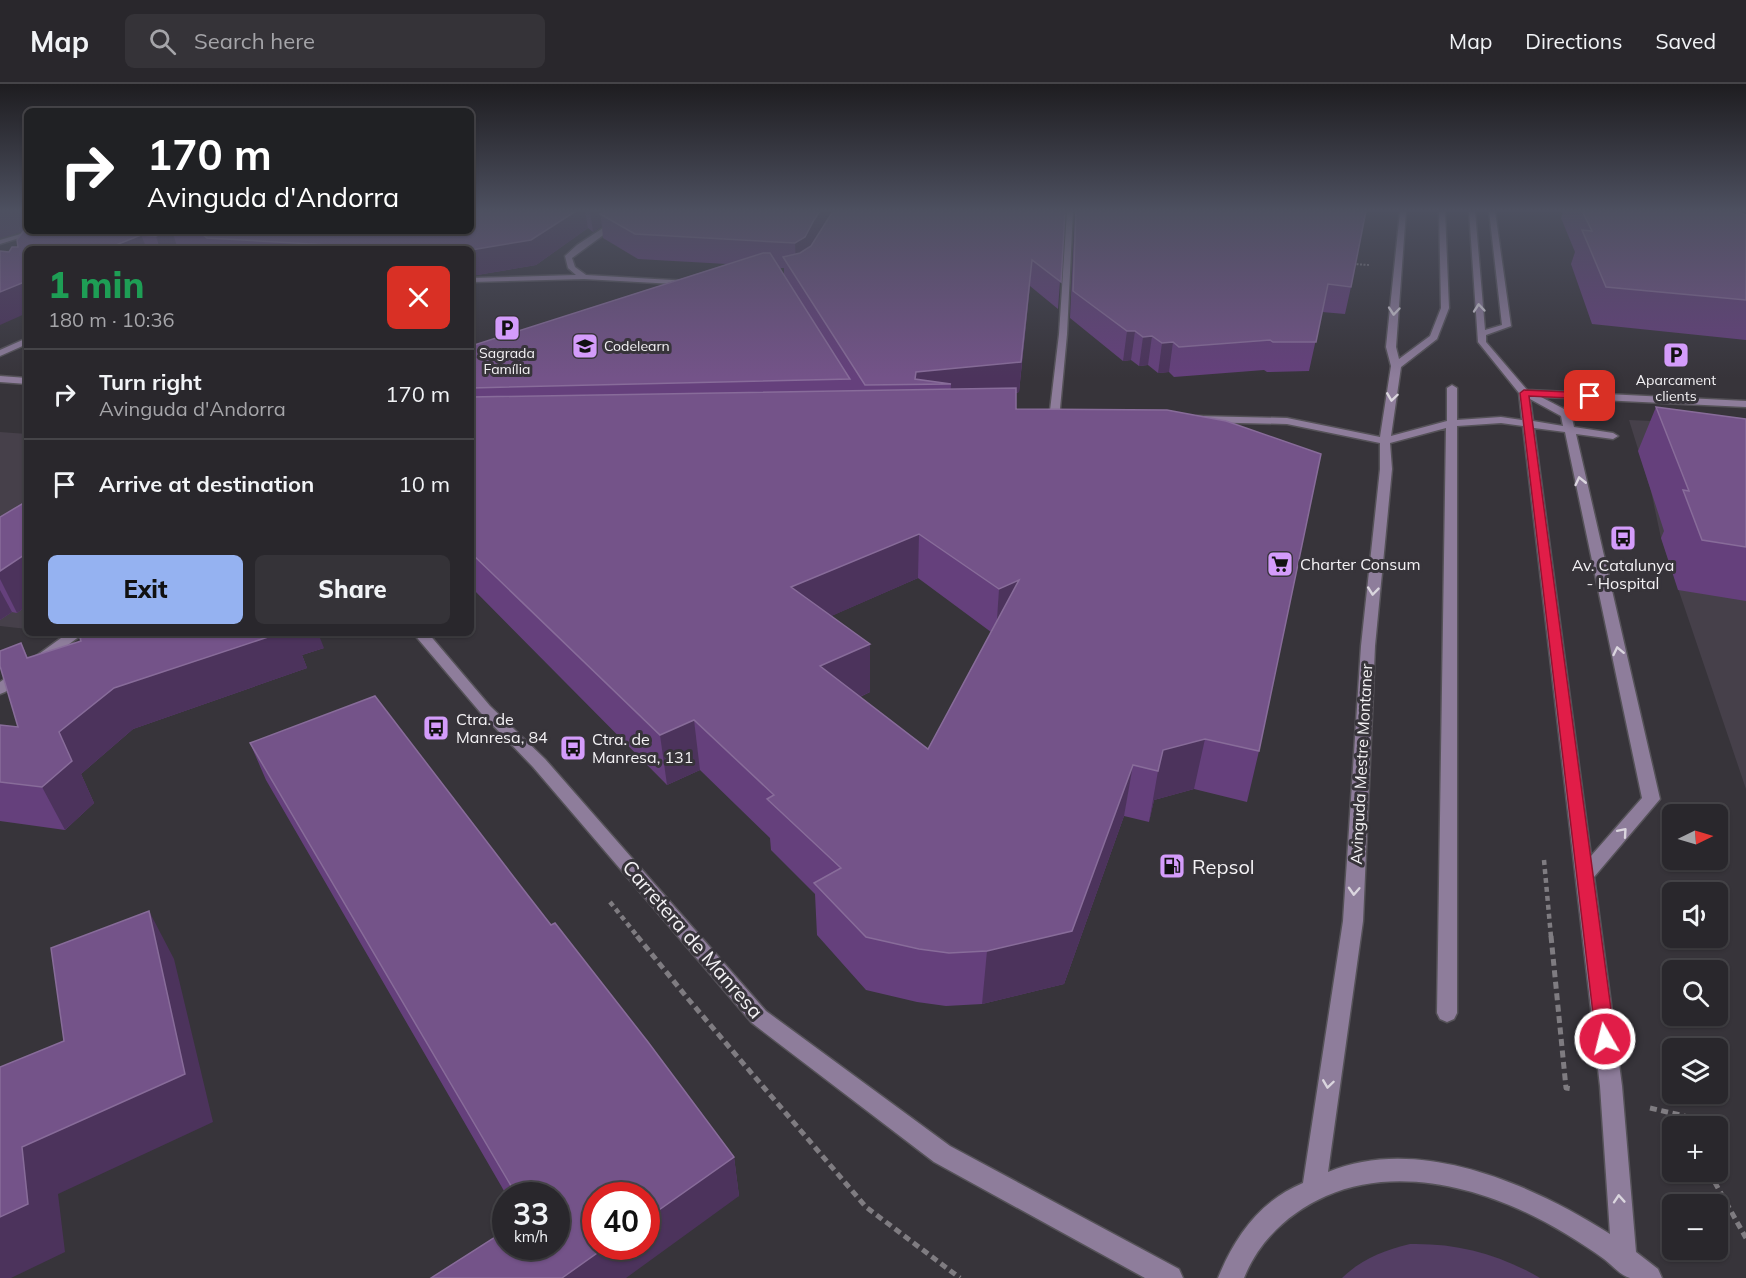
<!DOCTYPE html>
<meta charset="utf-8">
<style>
body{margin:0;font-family:Mulish,sans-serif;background:#353338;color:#f1f3f6;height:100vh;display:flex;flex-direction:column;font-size:22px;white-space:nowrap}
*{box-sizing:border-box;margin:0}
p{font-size:20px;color:#a5a5a9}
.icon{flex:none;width:33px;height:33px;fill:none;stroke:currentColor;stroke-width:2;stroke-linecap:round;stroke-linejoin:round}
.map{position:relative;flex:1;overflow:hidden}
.details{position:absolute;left:24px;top:162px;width:450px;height:390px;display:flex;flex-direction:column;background:#29272c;border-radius:9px;box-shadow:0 2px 4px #0004,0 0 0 2px #454448}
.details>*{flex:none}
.banner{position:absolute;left:24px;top:24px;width:450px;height:126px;border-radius:9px;box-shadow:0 2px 4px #0004,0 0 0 2px #454448;background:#202124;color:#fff;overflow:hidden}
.needle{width:39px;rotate:85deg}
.fabs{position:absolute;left:1662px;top:720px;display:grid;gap:12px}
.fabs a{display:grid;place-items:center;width:66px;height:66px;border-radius:9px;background:#29272c;box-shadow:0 2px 4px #0004,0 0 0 2px #454448;font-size:30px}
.speed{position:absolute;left:492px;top:1098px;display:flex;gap:12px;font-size:30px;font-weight:700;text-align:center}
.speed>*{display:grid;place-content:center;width:78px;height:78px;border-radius:50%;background:#29272c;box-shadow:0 2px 4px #0004,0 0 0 2px #454448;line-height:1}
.speed small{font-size:15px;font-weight:400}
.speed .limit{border:9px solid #d22;background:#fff;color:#111}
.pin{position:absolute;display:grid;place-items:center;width:51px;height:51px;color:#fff;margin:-26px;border-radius:12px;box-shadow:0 3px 9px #0006}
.me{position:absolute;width:66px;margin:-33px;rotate:352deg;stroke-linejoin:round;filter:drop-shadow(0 0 4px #0008)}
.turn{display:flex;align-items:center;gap:21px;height:126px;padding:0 24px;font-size:27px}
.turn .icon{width:78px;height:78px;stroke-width:2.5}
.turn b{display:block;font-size:42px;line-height:51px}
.round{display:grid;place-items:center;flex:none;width:63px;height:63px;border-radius:9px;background:#353338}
.overview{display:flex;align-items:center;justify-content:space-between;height:102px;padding:0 24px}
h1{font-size:36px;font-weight:800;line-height:45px;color:#1e9e55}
.action{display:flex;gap:12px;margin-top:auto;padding:12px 24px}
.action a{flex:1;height:69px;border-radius:9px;background:#95b2f1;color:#111;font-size:24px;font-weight:800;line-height:69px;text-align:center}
.action a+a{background:#353338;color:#f1f3f6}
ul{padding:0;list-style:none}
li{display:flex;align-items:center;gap:18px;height:90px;padding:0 24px;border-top:2px solid #454448}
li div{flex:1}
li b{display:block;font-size:22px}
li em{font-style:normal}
header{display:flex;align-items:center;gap:36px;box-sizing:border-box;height:84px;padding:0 30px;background:#29272c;border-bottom:2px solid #454448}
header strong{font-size:28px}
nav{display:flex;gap:33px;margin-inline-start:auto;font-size:21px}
.search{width:420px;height:54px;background:#353338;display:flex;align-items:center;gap:15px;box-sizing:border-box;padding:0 21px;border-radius:9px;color:#a5a5a9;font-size:22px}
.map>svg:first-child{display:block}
.built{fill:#46404a}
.green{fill:#543e64}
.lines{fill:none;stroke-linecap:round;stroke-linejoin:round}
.minor-casing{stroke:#555258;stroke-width:3}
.path-far2{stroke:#7f7c81;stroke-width:2;stroke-dasharray:2 1.5;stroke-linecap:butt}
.path-far1{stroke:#7f7c81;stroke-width:4.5;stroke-dasharray:5 4;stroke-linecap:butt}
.path{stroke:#7f7c81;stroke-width:5;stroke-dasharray:7 4.5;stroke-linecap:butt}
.minor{fill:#8e7d9b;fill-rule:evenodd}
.wall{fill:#65407c;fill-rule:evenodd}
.shaded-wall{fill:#4c335c}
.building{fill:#745389;stroke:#886c9a;stroke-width:1.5;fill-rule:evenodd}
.oneway{stroke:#dad5de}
.route{fill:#e11d48;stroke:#92132f;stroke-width:1.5}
.labels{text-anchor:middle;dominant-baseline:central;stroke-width:6;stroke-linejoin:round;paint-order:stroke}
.far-poi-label{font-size:14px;fill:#f4f2f5;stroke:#37343a}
.poi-label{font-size:16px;fill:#f4f2f5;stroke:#37343a;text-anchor:start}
.street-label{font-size:16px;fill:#f4f2f5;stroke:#37343a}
.near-poi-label{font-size:20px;fill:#f4f2f5;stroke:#37343a;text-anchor:start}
.near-street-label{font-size:20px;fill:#f4f2f5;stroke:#37343a}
</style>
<header>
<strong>Map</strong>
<div class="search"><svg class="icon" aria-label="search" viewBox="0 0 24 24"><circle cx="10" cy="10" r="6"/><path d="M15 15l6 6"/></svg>Search here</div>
<nav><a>Map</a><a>Directions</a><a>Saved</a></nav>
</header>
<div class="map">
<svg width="1746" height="1194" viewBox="0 0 1746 1194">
<rect width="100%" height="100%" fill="#37343a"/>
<g class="built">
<polygon points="1629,336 1746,341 1746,705 1661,454 1651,407"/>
<polygon points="0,348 27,350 27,545 0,542"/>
</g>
<g class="green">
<polygon points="0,127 27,127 27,146 0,156"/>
<path d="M 1410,1160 C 1457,1159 1499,1170 1540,1194 L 1342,1194 C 1363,1174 1383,1167 1410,1160 Z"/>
</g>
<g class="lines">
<defs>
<g id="minor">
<polygon points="629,127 636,127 572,174 575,183 586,191 689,197 692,197 692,201 584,195 471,198 471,194 576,191 568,184 565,172 577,161"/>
<polygon points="1067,127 1073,127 1067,250 1059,335 1054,338 1049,335 1059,250"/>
<path d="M 1400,127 L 1406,127 L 1396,263 L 1399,275 L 1430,252 L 1441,224 L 1439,127 L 1445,127 L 1449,224 L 1437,255 L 1401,283 L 1391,352 L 1447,337 L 1447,304 L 1452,301 L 1457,304 L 1457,336 L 1501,333 L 1522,336 L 1519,309 L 1478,258 L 1469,127 L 1475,127 L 1485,246 L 1502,241 L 1489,127 L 1495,127 L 1511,242 L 1486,251 L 1486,258 L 1527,306 L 1746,317 L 1746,323 L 1580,315 L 1571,330 L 1574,343 L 1613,349 L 1618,352 L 1613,355 L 1576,350 L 1660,715 L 1594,793 L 1622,1002 L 1636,1168 L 1658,1185 L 1662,1194 C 1652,1194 1639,1194 1630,1194 C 1621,1192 1612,1181 1604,1175 C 1592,1166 1579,1158 1566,1150 C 1497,1108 1404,1078 1326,1112 C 1290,1128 1259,1156 1244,1194 L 1218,1194 C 1235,1152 1260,1117 1303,1099 L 1343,837 L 1361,562 L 1380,385 L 1380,359 L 1287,340 L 1197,338 L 1192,335 L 1197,332 L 1287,334 L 1380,353 L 1391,282 L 1386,263 ZM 1541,313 L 1570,314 L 1564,325 ZM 1530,315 L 1561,332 L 1563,342 L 1533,337 ZM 1501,339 L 1523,342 L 1600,1002 L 1610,1150 C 1533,1101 1419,1050 1328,1088 L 1363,837 L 1375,562 L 1392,385 L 1390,359 L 1446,344 L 1437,929 L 1440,935 L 1447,938 L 1454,935 L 1457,929 L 1457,342 ZM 1534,344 L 1565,348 L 1642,714 L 1591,772 Z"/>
<polygon points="31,147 42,147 0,160 0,156"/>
<polygon points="27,254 27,260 0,272 0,266"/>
<polygon points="0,292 27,294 27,300 0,298"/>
<polygon points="68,549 84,549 5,608 0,610 0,598"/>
<polygon points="413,549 428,549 490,622 545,675 766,927 950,1062 1179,1185 1183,1194 1145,1194 934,1078 752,939 533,683 480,628"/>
</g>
</defs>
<use href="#minor" class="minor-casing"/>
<polyline class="path-far2" points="1353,180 1369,181"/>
<g class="path-far1">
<polyline points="1544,776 1551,853"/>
<polyline points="610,818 638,853"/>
</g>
<g class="path">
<polyline points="637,852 689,916 866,1123 960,1194"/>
<polyline points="1551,852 1566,1004 1573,1005"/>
<polyline points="1650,1024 1693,1034 1695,1042"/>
<polyline points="1709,1088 1746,1154"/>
</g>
<use href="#minor" class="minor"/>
</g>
<g class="wall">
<path d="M 471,127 L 832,127 L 832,128 L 1065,127 L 1058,225 L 1030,202 L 1019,308 L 1016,309 L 1016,325 L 1259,667 L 1247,718 L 1194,705 L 1154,716 L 1149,738 L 1124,732 L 1064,900 L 982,920 L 946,922 L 917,918 L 866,906 L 817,851 L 815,810 L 771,766 L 770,754 L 700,686 L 667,701 L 471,503 L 471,262 L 727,180 L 638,175 L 603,154 L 602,142 L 593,148 L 588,144 L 536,181 L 471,192 L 471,165 L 27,165 L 9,168 L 18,163 L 27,147 L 471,147 ZM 780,184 L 784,184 L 784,191 ZM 918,494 L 991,548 L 928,665 L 860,613 L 870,608 L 831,532 Z"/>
<polygon points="1073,127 1366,127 1351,203 1345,230 1322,228 1309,287 1267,288 1264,286 1174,293 1169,288 1158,289 1148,281 1139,282 1131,276 1123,277 1070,234 1075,127"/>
<polygon points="1563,127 1746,131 1746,256 1592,240 1571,180 1575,168 1561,134"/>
<polygon points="1656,323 1746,335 1746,517 1678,506 1661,454 1664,447 1638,367"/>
<polygon points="27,417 27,522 17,529 12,528 0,536 0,433"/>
<polygon points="81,557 324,564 302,571 307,584 133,645 81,690 94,719 65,746 0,737 0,641 18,643 21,559 28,574"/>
<polygon points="250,659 523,805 734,1073 739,1112 506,1162 556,1112 507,1112 266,696"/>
</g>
<g class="shaded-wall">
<polygon points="576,127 585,127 588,144 536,181 471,192 471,166"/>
<polygon points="590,127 626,127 600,130 602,142 593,148"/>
<polygon points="820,127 832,127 832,132 796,184 795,159"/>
<polygon points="167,147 172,147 178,165 160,165 156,152"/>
<polygon points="141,151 147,165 106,165"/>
<polygon points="1032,176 1019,308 950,315 951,300 915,301 916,288"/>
<polygon points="27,197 27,229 0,241 0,208"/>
<polygon points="1127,247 1135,247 1131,276 1123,277"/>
<polygon points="1152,252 1148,281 1139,282 1143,253"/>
<polygon points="1173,258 1169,288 1158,289 1162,259"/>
<polygon points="919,450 918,494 793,549 791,503"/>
<polygon points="27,469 27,522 17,529 0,495 0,487"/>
<polygon points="1019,496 996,551 999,505"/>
<polygon points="0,506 12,528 0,536"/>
<polygon points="280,549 318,549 324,564 302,571 307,584 133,645 81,690 94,719 65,746 42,703 59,648 114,604"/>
<polygon points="870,560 870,608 822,630 820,582"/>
<polygon points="694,636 700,686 667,701 660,651"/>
<polygon points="1205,655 1194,705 1154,716 1149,738 1158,687 1163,666"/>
<polygon points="1133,681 1124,732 1064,900 982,920 987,867"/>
<polygon points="149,827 174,875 213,1038 58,1110 65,1168 11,1194 0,1194 0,1133 22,1063"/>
<polygon points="734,1073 739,1112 626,1194 562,1194 607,1162 646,1162 646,1135"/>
</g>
<g class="building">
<polygon points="471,127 576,127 531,156 471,166 400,165 207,154 198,147 471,147"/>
<polygon points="605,127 820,127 814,136 805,153 795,159 635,150 600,130"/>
<polygon points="833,127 1065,127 1061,198 1032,176 1021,278 916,288 915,295 951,300 865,301 783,173 800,169 811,162"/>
<polygon points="1076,127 1366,127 1351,203 1328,200 1316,258 1273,258 1270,256 1179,263 1173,258 1162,259 1152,252 1143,253 1135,247 1127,247 1073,207"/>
<polygon points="1582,127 1736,127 1746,131 1746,216 1606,203 1582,146 1592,147"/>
<polygon points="27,142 27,147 167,147 156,152 141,151 106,165 27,165 27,197 0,208 0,167 9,168 12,163 18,163 17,156"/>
<polygon points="763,169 770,169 850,295 471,304 471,262"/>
<path d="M 1016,304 L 1016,325 L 1167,326 L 1226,337 L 1321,370 L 1259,667 L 1205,655 L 1163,666 L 1158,687 L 1133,681 L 1072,847 L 987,867 L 949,869 L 919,865 L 866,853 L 814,799 L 841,784 L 767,715 L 774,711 L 694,636 L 660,651 L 471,469 L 471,313 ZM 919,450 L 999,505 L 1019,496 L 928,665 L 820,582 L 870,560 L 791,503 Z"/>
<polygon points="1656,323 1746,335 1746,463 1702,456 1683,406 1689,407"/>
<polygon points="27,417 27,469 0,487 0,433"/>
<polygon points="95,549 280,549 114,604 59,648 72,677 42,703 0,698 0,641 18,643 0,582 0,567 21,559 27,574 81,557 80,554"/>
<polygon points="375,612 523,805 551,841 555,839 648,958 734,1073 646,1135 646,1112 596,1112 596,1162 607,1162 562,1194 431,1194 506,1146 506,1162 556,1162 556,1112 517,1112 250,659"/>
<polygon points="149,827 185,990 22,1063 28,1120 0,1133 0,983 64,957 51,864"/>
</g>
<defs><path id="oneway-chevron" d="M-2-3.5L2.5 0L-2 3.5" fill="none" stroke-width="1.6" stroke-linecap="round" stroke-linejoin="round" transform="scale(1.5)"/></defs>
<g class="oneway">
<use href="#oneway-chevron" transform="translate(1479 224) rotate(-95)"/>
<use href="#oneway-chevron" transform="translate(1394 227) rotate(95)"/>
<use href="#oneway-chevron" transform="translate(1392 313) rotate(98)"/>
<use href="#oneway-chevron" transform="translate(1580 397) rotate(-103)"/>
<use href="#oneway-chevron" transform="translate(1373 507) rotate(96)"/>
<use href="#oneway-chevron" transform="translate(1618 567) rotate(-102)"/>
<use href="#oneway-chevron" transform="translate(1623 748) rotate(-49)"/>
<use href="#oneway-chevron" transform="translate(1354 807) rotate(93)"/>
<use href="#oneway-chevron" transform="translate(1328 1000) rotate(98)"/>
<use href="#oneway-chevron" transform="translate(1619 1115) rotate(-94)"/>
</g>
<linearGradient id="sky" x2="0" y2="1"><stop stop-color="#1e1d20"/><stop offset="0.43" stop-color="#4d5060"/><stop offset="1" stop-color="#4d5060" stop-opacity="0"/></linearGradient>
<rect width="1746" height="294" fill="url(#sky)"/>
<polygon class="route" points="1524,306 1590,309 1595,312 1590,315 1529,312 1615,955 1612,961 1605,963 1599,961 1596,955 1520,309"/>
<defs>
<symbol id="parking-square" viewBox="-11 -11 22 22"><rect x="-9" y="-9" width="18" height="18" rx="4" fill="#d49cfb" stroke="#37343a"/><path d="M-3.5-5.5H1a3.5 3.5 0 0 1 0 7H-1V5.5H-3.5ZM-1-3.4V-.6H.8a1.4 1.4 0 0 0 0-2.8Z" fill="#111"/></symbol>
<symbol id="school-square" viewBox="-11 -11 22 22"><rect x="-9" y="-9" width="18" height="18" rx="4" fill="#d49cfb" stroke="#37343a"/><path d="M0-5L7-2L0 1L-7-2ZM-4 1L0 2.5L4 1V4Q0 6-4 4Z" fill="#111"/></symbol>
<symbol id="bus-square" viewBox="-11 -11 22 22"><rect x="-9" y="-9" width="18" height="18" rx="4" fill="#d49cfb" stroke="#37343a"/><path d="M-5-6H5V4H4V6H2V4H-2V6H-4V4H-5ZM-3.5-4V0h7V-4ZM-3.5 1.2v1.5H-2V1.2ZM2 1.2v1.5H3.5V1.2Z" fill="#111"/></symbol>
<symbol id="supermarket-square" viewBox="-11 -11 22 22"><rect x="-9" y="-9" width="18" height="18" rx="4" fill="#d49cfb" stroke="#37343a"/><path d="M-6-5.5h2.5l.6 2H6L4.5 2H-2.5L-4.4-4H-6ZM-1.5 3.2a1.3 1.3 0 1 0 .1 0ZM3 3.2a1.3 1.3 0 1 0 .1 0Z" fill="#111"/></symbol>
<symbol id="fuel-square" viewBox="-11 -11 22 22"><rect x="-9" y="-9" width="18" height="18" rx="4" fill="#d49cfb" stroke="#37343a"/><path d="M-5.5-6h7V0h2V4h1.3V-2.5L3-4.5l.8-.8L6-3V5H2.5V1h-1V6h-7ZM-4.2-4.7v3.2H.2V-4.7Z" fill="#111"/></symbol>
</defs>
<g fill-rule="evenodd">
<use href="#parking-square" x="492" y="229" width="30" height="30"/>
<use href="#school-square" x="570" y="247" width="30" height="30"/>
<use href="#parking-square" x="1661" y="256" width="30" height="30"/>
<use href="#bus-square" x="1608" y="439" width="30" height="30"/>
<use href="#supermarket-square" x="1265" y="465" width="30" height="30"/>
<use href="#bus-square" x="421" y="629" width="30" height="30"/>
<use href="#bus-square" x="558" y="649" width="30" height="30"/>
<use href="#fuel-square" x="1157" y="767" width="30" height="30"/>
</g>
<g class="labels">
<g class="far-poi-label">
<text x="604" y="262" text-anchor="start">Codelearn</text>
<text x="507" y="269">Sagrada<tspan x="507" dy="16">Família</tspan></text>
<text x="1676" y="296">Aparcament<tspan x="1676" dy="16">clients</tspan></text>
</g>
<g class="poi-label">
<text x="1300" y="480">Charter Consum</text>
<text x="1623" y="481" text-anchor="middle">Av. Catalunya<tspan x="1623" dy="18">- Hospital</tspan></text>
<text x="456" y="635">Ctra. de<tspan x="456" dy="18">Manresa, 84</tspan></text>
<text x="592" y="655">Ctra. de<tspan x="592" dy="18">Manresa, 131</tspan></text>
</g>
<g class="street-label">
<text transform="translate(1361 680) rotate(-87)">Avinguda Mestre Montaner</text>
</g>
<g class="near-poi-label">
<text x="1192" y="782">Repsol</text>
</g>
<g class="near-street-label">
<text transform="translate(693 855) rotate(49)">Carretera de Manresa</text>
</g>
</g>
</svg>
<div class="fabs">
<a><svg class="needle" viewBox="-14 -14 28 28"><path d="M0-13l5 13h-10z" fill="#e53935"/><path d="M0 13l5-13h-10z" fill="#a5a5a9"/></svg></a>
<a><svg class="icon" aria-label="sound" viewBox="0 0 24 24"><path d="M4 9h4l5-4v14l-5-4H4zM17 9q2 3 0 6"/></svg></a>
<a><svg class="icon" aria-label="search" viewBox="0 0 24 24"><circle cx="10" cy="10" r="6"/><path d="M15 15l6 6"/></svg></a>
<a><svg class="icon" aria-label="layers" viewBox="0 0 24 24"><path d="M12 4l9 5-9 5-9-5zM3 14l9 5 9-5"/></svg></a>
<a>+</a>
<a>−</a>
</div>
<div class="speed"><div>33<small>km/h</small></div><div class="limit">40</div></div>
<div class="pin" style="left:1590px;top:312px;background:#d93025"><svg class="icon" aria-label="arrive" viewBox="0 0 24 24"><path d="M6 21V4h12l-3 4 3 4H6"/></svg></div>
<svg class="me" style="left:1605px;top:955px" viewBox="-20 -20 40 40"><circle r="17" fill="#e11d48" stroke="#fff" stroke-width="3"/><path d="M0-11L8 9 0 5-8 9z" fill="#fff"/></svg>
<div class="banner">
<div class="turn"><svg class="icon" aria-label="right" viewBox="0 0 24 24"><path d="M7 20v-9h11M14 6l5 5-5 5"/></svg><div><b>170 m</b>Avinguda d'Andorra</div></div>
</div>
<section class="details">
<div class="overview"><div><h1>1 min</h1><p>180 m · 10:36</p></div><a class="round" style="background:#d93025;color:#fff"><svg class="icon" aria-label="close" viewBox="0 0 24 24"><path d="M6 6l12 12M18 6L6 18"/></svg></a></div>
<ul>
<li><svg class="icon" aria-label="right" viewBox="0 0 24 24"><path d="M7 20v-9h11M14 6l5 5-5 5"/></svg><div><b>Turn right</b><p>Avinguda d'Andorra</p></div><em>170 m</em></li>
<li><svg class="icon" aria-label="arrive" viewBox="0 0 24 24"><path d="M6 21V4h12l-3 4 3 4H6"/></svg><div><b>Arrive at destination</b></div><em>10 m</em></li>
</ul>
<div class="action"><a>Exit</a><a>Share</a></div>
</section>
</div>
